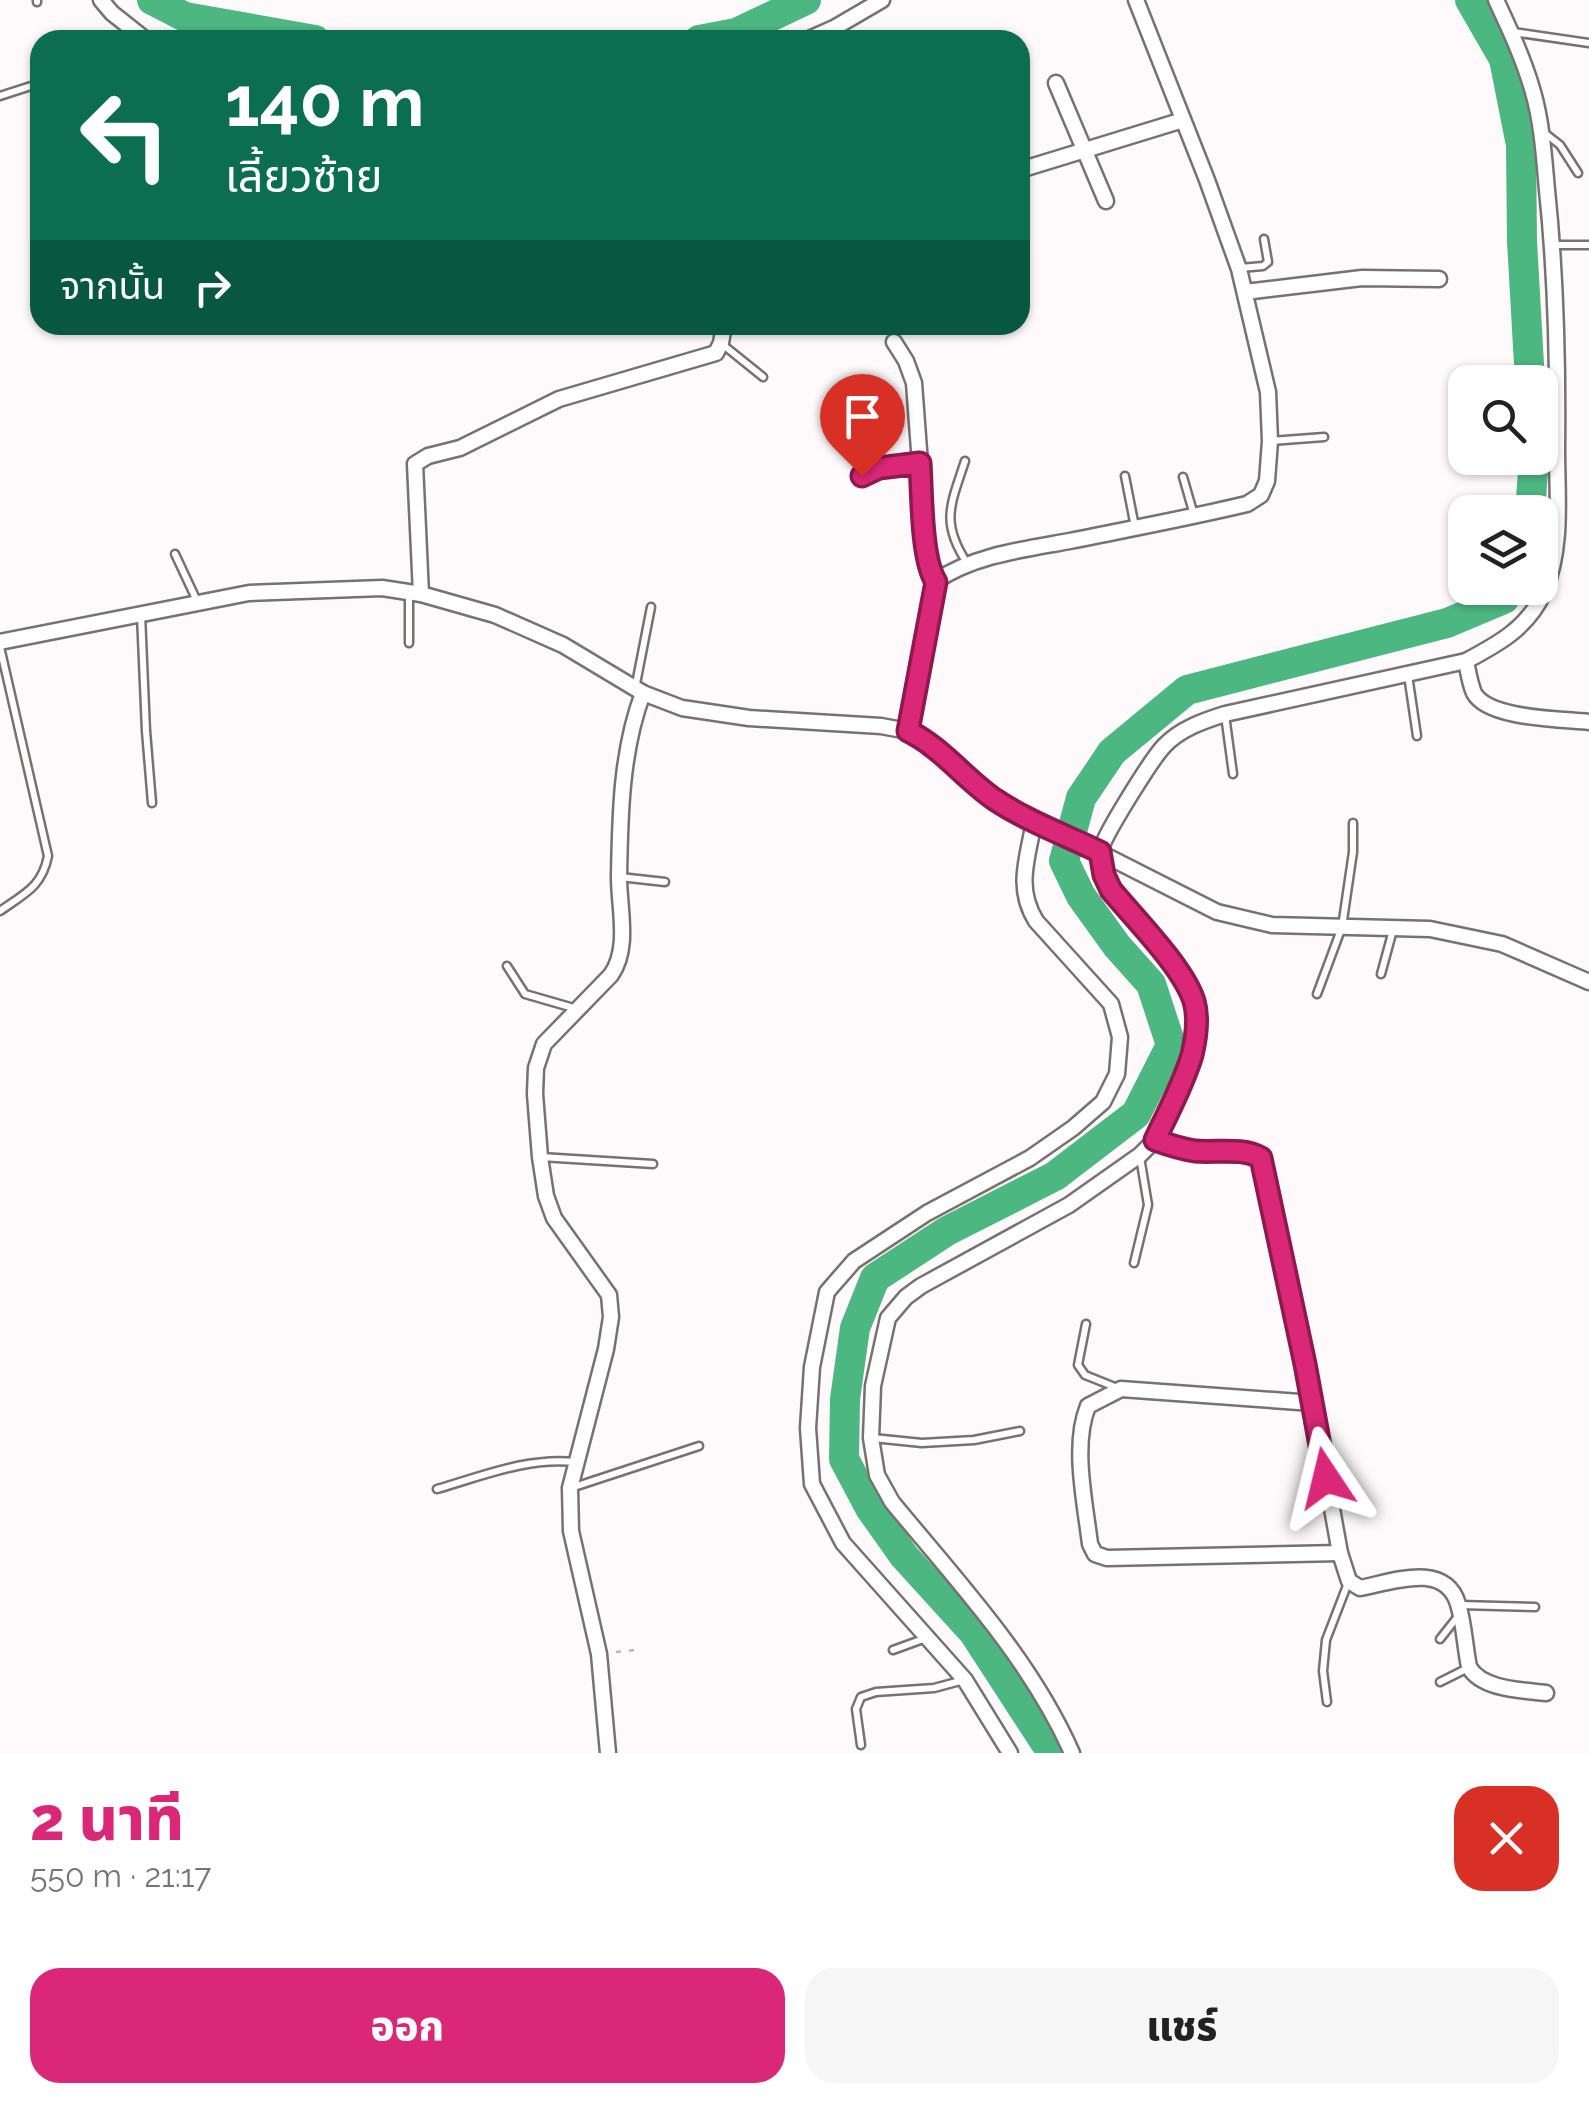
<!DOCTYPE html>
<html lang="th">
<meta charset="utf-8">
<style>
body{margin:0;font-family:Raleway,"Noto Sans Thai",sans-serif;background:#f6f6f6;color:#222;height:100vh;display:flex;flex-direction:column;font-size:38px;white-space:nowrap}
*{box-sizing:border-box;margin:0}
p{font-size:32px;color:#767676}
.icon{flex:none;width:55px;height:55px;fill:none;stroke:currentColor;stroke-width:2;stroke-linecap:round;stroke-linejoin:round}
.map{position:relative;height:1753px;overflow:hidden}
.sheet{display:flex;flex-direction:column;background:#fff;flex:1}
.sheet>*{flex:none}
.guide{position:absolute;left:30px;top:30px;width:1000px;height:305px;border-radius:30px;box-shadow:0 2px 8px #0004;background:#0b6e4f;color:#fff;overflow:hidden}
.controls{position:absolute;left:1448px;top:365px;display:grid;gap:20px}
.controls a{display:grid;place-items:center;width:110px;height:110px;border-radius:20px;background:#fff;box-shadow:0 2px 8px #0004;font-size:50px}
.pin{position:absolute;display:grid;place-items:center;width:85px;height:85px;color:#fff;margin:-102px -42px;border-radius:50% 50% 50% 0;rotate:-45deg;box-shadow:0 0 10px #0007}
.pin .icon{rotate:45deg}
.me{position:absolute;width:110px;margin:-55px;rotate:350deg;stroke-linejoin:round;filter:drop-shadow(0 0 8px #0008)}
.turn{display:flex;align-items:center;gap:35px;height:210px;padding:0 30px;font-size:45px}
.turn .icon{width:130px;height:130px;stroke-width:2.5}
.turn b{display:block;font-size:70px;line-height:85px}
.then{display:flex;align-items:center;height:95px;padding:0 30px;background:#0003;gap:20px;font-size:38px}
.round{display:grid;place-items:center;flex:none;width:105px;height:105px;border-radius:30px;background:#f6f6f6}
.head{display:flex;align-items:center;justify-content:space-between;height:170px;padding:0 30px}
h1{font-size:60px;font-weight:800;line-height:75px;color:#db2777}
.action{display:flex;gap:20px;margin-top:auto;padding:20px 30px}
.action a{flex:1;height:115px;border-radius:30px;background:#db2777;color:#fff;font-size:40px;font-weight:800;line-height:115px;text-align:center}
.action a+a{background:#f6f6f6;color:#222}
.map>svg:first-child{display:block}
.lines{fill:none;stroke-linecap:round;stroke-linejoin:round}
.river{stroke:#4db782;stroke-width:30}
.service-casing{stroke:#797072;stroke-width:11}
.minor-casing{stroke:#797072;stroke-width:19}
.path{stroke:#bab6b7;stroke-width:2.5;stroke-dasharray:5 8;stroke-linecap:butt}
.service{stroke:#fff;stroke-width:6}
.minor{stroke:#fff;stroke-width:14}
.route-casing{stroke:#8e194d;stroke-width:25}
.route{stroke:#db2777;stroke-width:18}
</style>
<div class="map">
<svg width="1589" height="1753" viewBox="0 0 1589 1753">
<rect width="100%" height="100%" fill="#fefafb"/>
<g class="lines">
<g class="river">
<polyline points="152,0 185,17 315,40"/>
<polyline points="1470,0 1504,59 1521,145 1522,241 1530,382"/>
<polyline points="699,40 736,33 806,0"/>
<polyline points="1530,512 1534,458"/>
<polyline points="1052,1753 974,1633 904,1556 870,1508 844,1459 845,1399 855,1328 875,1278 947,1231 1055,1176 1136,1114 1171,1045 1151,984 1117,946 1081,896 1064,861 1081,798 1112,752 1187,690 1447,623 1504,599 1509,588"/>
</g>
<defs>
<g id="service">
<polyline points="37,0 37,2"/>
<polyline points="1513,32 1589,43"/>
<polyline points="0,96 31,86"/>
<polyline points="1542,131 1560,145 1578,173"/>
<polyline points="1553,245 1589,245"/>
<polyline points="1240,268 1263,266 1268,262 1264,239"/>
<polyline points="722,344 763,377"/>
<polyline points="1271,441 1324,437"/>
<path d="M 965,461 C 951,504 940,522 967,563"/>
<polyline points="861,476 879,468 918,463"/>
<polyline points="1125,476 1135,527"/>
<polyline points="1183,477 1194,515"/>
<polyline points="175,554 197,601"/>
<polyline points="141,615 146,731 152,803"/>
<polyline points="409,643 409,594"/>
<path d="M 0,647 L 48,856 C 42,887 24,894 0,911"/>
<polyline points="1408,675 1417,736"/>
<polyline points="635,689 651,607"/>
<polyline points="1225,715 1233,774"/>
<polyline points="620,877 665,882"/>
<polyline points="507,966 525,994 577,1009"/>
<polyline points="1381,974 1393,930"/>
<polyline points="1317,994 1342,927 1353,852 1353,823"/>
<polyline points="541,1157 653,1164"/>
<polyline points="1134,1263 1148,1205 1140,1157"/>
<polyline points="1086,1324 1078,1365 1085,1375 1120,1389"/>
<polyline points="873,1438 922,1443 974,1440 1020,1431"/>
<polyline points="571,1488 699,1446"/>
<path d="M 437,1489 C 482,1476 528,1457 575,1462"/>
<polyline points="1460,1605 1535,1607"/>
<polyline points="1440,1639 1459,1615"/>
<polyline points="893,1650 926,1638"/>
<polyline points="1440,1682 1468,1668"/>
<polyline points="1327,1702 1323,1671 1326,1640 1348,1583"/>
<polyline points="861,1745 856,1709 861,1697 876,1692 934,1688 964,1680"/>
</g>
<g id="minor">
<polyline points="101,0 112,13 146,40"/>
<polyline points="807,40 834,28 882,0"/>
<polyline points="1056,83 1106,201"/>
<polyline points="1020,170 1183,120"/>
<polyline points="1245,292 1362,278 1439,279"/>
<polyline points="894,342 906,361 914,383 927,557 931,573 936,581 908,731"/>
<path d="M 936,581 C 974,555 1026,549 1070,541 C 1129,529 1188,518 1247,504 L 1261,495 L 1267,481 L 1270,441 L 1268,392 L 1239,269 L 1207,180 L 1136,0"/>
<polyline points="421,594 415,464 428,456 460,448 559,399 716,353 721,343 724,325"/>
<polyline points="0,642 249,593 382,588 421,594 495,615 563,645 643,693 682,708 749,718 881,726 908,731 919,737 935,749 976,786 998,801 1217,912 1272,925 1430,929 1502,944 1589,982"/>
<path d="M 1466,661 C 1468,671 1470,684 1474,693 C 1488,719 1561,719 1589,722"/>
<path d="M 1155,1140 L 1180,1148 L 1253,1153 L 1261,1159 L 1265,1170 L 1313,1403 L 1340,1553 L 1349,1581 L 1360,1588 C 1392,1582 1445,1561 1458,1604 C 1464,1623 1465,1647 1469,1667 C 1482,1690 1523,1690 1546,1693"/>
<path d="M 1313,1403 L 1121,1389 L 1088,1406 C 1072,1445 1085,1502 1090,1544 L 1095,1554 L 1107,1558 L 1340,1553"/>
<path d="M 608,1753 L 599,1654 L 571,1531 L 570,1488 L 606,1349 L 611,1317 L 609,1295 L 554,1218 L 546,1196 L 540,1157 L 535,1094 L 536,1068 L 544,1044 L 611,975 C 630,948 619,909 619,877 C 620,816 621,751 643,693"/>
<path d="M 1010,1753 L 965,1680 L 843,1543 L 812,1484 L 808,1428 L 812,1367 L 827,1292 L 854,1261 L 927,1213 L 1030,1158 L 1073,1128 L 1103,1102 L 1117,1074 L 1120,1037 L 1111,1004 L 1036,921 C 1015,887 1028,858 1034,821"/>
<path d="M 1072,1753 C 1030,1658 957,1581 892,1502 L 877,1475 L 871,1438 L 873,1386 L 888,1318 L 906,1297 L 921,1286 L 1069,1205 L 1140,1155 L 1155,1140 L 1183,1080 L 1193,1051 L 1195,1033 L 1197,1018 L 1193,998 L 1184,980 L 1172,964 L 1111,891 C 1107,880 1099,865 1100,853 C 1101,839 1152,759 1164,746 C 1180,729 1203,721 1225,714 L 1466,661 C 1498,644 1528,628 1544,592 C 1563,548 1557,496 1557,449 C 1558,363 1556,276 1547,190 C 1544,157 1542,123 1533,92 C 1524,60 1510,30 1496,0"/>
</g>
</defs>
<use href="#service" class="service-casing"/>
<use href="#minor" class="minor-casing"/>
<polyline class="path" points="616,1652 635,1650"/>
<use href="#service" class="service"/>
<use href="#minor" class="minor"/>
</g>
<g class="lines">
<defs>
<path id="route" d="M 862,476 L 879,468 L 920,463 C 922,492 921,559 936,582 L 908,731 C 941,747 964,778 994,799 C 1027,821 1065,835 1100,852 L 1104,875 L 1111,890 C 1135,919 1183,967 1194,1001 C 1199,1018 1196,1038 1192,1055 C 1183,1085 1168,1112 1155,1140 C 1169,1145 1181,1149 1195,1151 C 1216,1153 1243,1147 1261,1158 L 1305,1364 L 1326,1478"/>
</defs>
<use href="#route" class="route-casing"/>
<use href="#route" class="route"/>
</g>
</svg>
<div class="controls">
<a><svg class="icon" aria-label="search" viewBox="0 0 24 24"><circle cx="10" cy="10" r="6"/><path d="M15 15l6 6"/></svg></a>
<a><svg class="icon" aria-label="layers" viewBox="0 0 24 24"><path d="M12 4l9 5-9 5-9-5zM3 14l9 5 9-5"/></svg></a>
</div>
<div class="pin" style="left:862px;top:476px;background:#d93025"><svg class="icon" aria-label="arrive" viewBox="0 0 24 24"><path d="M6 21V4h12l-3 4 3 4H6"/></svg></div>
<svg class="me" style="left:1326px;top:1478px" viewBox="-20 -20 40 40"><path d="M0-17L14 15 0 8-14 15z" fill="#db2777" stroke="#fff" stroke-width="4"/></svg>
<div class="guide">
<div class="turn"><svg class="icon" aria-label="left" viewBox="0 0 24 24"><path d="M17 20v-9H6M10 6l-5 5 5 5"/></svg><div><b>140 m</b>เลี้ยวซ้าย</div></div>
<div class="then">จากนั้น<svg class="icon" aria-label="right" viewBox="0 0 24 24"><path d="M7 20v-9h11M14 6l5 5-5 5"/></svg></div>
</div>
</div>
<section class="sheet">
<div class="head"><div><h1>2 นาที</h1><p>550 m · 21:17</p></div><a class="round" style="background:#d93025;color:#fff"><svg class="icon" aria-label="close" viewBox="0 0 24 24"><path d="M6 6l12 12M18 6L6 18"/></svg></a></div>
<div class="action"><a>ออก</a><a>แชร์</a></div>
</section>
